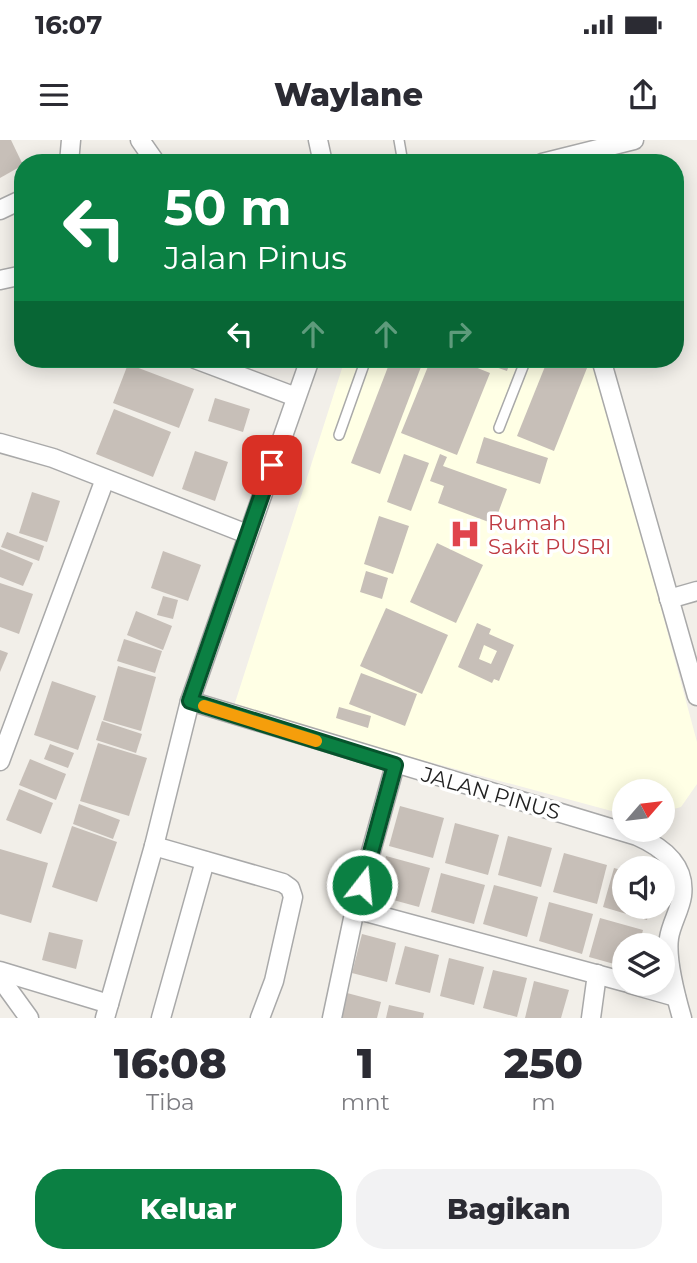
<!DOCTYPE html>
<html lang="id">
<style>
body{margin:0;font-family:Montserrat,sans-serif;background:#f2f2f3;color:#2b2b33;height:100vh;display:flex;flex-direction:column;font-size:26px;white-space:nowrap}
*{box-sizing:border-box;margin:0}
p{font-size:23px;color:#7c7c81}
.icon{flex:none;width:38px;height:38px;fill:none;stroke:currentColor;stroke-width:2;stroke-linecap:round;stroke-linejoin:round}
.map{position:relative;height:878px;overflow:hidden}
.sheet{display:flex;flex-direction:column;background:#fff;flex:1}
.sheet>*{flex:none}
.hud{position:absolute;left:14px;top:14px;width:670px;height:214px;border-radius:28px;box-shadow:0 4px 18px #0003;background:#0b8043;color:#fff;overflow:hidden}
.needle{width:46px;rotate:62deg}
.buttons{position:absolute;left:612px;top:639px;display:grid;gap:14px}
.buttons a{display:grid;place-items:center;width:63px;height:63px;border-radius:50%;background:#fff;box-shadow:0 4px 18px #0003;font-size:35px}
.pin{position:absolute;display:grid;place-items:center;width:60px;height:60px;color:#fff;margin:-30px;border-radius:14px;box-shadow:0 4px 10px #0006}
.me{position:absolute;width:77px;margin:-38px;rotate:16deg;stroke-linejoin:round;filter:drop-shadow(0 0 5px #0008)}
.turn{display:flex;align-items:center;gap:24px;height:147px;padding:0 35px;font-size:32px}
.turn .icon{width:91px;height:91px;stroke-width:2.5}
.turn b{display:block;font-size:49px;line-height:60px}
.lanes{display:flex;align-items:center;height:66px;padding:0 35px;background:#0003;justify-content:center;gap:35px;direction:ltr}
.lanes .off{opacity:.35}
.eta{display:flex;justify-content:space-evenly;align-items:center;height:119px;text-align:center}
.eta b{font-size:42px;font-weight:800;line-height:49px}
.button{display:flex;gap:14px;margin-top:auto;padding:14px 35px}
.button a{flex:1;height:80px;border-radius:28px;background:#0b8043;color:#fff;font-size:28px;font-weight:800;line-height:80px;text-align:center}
.button a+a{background:#f2f2f3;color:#2b2b33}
.status{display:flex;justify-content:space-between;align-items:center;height:49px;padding:0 35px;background:#fff;direction:ltr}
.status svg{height:19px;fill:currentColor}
header{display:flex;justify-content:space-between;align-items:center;height:91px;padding:0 35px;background:#fff;font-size:32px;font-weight:800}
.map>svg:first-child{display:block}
.education{fill:#ffffe5}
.building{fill:#c7bfb8;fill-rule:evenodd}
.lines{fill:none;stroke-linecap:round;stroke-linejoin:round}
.lane-casing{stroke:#a9a9a9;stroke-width:12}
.street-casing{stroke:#a9a9a9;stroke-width:21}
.lane{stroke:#fff;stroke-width:9}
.street{stroke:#fff;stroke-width:18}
.route-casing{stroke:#07532c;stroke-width:18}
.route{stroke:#0b8043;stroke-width:12}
.slow{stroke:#f59e0b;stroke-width:12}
.labels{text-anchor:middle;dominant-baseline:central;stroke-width:7;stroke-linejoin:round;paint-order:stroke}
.health-label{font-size:21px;fill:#be3a42;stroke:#fff;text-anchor:start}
.street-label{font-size:21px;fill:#222;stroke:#fff}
</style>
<div class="status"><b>16:07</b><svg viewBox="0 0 49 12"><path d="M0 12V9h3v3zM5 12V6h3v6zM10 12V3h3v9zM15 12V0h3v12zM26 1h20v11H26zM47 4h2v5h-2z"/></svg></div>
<header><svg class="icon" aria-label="menu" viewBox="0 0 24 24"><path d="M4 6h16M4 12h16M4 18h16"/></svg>Waylane<svg class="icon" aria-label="share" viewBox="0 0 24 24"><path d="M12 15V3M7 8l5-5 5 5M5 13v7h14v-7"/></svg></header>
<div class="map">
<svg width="697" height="878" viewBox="0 0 697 878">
<rect width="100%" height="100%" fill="#f2efe9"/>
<polygon class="education" points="345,219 594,219 697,602 697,644 681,667 663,672 663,651 625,651 625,673 619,673 233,569"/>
<g class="building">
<polygon points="0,0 11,0 23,25 0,38"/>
<polygon points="391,219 424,219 380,334 351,323"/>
<polygon points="431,219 455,219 490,233 457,315 401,293"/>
<polygon points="473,219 511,219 507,231"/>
<polygon points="548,219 564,219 587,228 554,311 517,296"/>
<polygon points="128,224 194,249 179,288 113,263"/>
<polygon points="215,258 250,269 243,292 208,281"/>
<polygon points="114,269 171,292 153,337 96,314"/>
<polygon points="484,297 548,318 540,344 476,323"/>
<polygon points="195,311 228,322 215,361 182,349"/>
<polygon points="404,314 429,323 411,371 387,362"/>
<polygon points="440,314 447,317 443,326 507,349 494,384 438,363 444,346 430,341"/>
<polygon points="32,352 60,361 47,402 19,393"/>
<polygon points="379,376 409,386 393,434 364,424"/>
<polygon points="7,392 44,406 39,421 1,407"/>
<polygon points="437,403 483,425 456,483 410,462"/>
<polygon points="0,409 33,423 23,446 0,437"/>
<polygon points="163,411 201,425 188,461 151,448"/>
<polygon points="366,431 388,438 382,459 360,452"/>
<polygon points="0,443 33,454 19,494 0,487"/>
<polygon points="163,456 178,460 173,479 157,475"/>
<polygon points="386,468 448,495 422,554 360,526"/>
<polygon points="136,471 172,486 163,510 127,495"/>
<path d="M 477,483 L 491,489 L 489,494 L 514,505 L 499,541 L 494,539 L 492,543 L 458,527 ZM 484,505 L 497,511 L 491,524 L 479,519 Z"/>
<polygon points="124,499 162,511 155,533 117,521"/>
<polygon points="0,510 8,513 0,532"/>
<polygon points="118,526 156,537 141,591 103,580"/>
<polygon points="361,533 417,554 405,586 349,564"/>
<polygon points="52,541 96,556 78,610 34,595"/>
<polygon points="339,567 371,576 368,588 336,578"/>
<polygon points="102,581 142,594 136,613 96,600"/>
<polygon points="98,603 147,618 129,676 80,661"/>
<polygon points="50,604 74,613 68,628 44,619"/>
<polygon points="30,619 66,634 56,660 19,645"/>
<polygon points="19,649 53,663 41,694 6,680"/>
<polygon points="79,664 120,680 113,699 73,684"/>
<polygon points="400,666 444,678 433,718 389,706"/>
<polygon points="455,683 499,695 488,735 445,723"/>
<polygon points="72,686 117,702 97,762 52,747"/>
<polygon points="508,696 552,708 541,747 498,735"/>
<polygon points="0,709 48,723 31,783 0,774"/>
<polygon points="564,713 607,725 597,764 553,752"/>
<polygon points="386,716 430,728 419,767 375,755"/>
<polygon points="614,728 625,731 625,766 650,766 647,780 603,767"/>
<polygon points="441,733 485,745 474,784 431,772"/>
<polygon points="494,745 538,757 527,797 483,784"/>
<polygon points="549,762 593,774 582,814 539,801"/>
<polygon points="600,778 643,790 639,805 625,805 625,827 589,817"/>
<polygon points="49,792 83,800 76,829 42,820"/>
<polygon points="362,794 396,803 387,842 352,833"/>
<polygon points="405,806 439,815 430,853 395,844"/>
<polygon points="449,818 484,827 474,865 440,856"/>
<polygon points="493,830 527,838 517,877 483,868"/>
<polygon points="534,841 569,850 561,878 525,878"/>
<polygon points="347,853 381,862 377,878 340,878"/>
<polygon points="389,865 424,873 423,878 386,878"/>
</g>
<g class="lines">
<defs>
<g id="lane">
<polyline points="399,0 403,23"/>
<polyline points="499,288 526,219"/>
<polyline points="339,295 366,219"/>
</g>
<g id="street">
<polyline points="140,0 156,23"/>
<polyline points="318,0 323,23"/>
<polyline points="69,23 71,0"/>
<polyline points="542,23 634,0"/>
<polyline points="0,70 23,59"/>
<polyline points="0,140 23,135"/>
<polyline points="195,219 296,257"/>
<polyline points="601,219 697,556"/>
<polyline points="0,303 53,318 247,394"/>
<polyline points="669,459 697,451"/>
<path d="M 190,561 L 637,696 C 662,707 686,725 682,756 C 680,770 671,784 669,798 C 666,819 676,857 682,878"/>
<polyline points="0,621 105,339"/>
<polyline points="395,625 355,769 625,842"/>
<polyline points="154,706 283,743 290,748 293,757 274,841 260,878"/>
<polyline points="0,831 109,864"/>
<polyline points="0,838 29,878"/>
<polyline points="630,844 676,857"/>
<polyline points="105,878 154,706 190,561 310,219"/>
<polyline points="161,878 205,721"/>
<polyline points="332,878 355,769"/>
<polyline points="591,878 597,834"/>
</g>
</defs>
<use href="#lane" class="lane-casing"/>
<use href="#street" class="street-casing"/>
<use href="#lane" class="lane"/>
<use href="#street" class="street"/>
</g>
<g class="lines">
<defs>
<polyline id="route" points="272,325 190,561 395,625 362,745"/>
</defs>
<use href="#route" class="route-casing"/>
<use href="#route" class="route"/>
<polyline class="slow" points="204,566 316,601"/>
</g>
<defs>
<symbol id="hospital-bare" viewBox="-9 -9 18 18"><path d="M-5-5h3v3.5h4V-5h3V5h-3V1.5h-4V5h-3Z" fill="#e0444e" stroke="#fff" stroke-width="2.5" paint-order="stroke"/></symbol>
</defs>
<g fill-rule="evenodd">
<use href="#hospital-bare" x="443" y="372" width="44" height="44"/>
</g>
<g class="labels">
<g class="health-label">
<text x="488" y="382">Rumah<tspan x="488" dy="24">Sakit PUSRI</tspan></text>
</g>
<g class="street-label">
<text transform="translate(491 653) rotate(16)">JALAN PINUS</text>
</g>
</g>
</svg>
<div class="buttons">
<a><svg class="needle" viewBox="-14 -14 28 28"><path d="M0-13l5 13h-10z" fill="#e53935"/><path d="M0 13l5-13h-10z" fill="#7c7c81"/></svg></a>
<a><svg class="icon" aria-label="sound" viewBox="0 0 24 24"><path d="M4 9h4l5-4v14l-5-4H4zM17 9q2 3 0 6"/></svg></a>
<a><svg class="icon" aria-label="layers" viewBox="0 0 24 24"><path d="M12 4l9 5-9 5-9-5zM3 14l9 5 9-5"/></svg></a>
</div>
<div class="pin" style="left:272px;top:325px;background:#d93025"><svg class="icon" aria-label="arrive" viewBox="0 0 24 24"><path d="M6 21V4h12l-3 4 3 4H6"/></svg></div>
<svg class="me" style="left:362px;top:745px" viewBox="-20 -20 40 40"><circle r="17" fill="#0b8043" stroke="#fff" stroke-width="3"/><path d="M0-11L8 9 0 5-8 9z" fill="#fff"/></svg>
<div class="hud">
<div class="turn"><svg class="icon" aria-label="left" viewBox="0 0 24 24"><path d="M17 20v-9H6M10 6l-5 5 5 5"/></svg><div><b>50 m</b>Jalan Pinus</div></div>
<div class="lanes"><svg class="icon" aria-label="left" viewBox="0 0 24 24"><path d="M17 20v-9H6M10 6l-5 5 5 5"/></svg><svg class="icon off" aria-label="ahead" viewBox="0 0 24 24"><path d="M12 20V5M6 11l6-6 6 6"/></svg><svg class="icon off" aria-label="ahead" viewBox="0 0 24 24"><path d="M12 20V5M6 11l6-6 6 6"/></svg><svg class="icon off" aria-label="right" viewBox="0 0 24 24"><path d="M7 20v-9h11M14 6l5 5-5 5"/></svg></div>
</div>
</div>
<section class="sheet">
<div class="eta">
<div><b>16:08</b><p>Tiba</p></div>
<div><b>1</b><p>mnt</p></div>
<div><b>250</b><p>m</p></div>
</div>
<div class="button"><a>Keluar</a><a>Bagikan</a></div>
</section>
